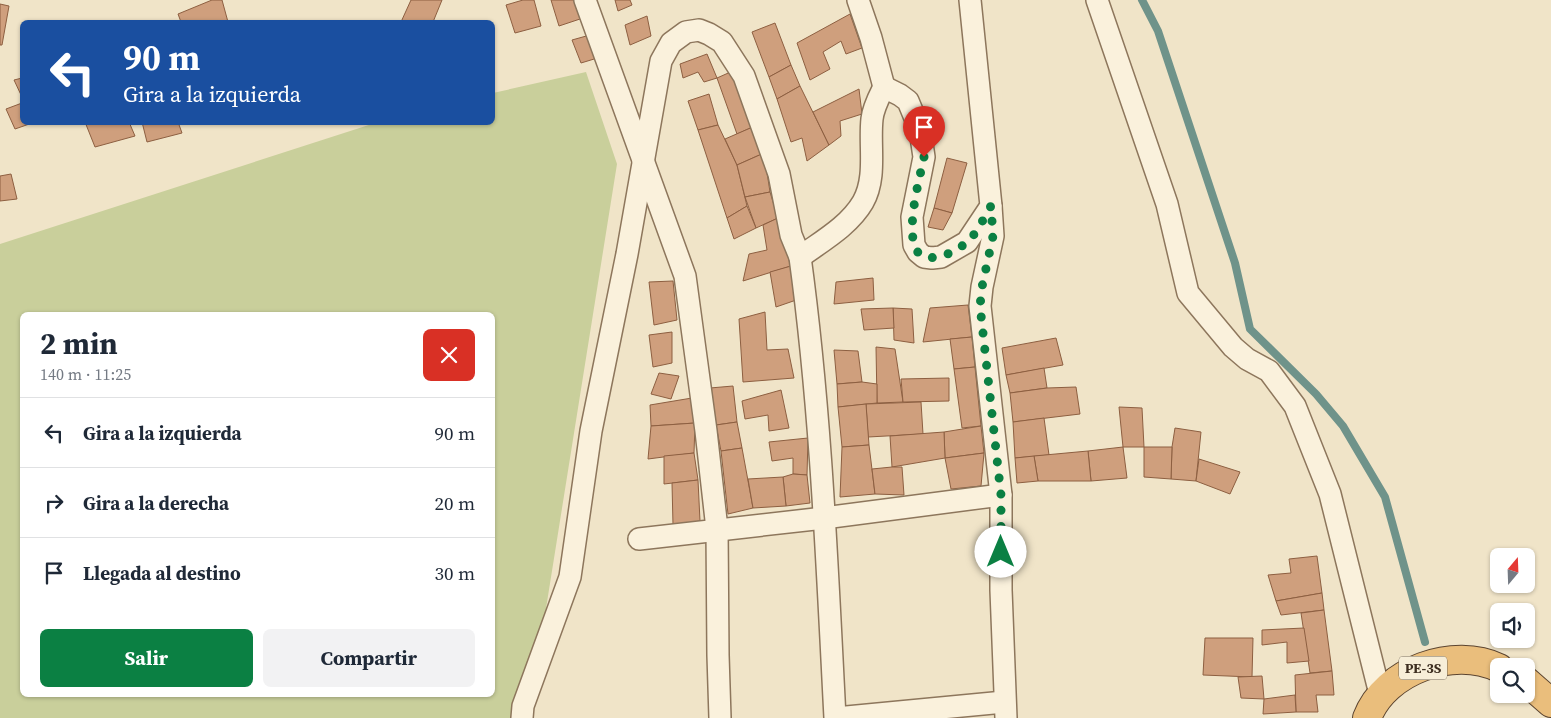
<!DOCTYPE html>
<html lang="es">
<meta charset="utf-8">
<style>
body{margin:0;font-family:"Source Serif 4",serif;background:#f2f2f3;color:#1f2937;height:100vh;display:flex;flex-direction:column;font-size:19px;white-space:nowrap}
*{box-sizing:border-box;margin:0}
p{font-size:16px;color:#747a83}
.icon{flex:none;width:28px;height:28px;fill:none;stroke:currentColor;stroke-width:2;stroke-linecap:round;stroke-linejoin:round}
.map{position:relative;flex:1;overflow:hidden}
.panel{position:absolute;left:20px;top:312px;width:475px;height:385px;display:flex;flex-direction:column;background:#fff;border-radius:8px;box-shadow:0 1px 4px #0004}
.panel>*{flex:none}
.top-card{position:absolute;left:20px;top:20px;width:475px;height:105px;border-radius:8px;box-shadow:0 1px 4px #0004;background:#1a4fa0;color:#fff;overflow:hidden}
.needle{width:32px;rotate:19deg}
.tools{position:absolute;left:1490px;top:548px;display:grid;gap:10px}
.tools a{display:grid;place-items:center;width:45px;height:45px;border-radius:8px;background:#fff;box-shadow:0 1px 4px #0004;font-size:25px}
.pin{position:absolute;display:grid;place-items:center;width:42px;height:42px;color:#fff;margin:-51px -21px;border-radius:50% 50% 50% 0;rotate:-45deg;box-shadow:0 0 5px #0007}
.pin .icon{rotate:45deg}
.me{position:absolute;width:55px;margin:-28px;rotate:0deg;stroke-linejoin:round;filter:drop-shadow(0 0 4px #0008)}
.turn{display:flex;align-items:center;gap:18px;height:105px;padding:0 20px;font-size:22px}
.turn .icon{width:65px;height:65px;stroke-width:2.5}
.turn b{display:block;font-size:35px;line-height:42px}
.round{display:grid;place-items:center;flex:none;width:52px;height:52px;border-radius:8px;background:#f2f2f3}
.head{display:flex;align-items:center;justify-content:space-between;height:85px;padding:0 20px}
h1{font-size:30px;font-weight:700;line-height:38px}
.cta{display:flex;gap:10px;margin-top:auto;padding:10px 20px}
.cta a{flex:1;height:58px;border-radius:8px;background:#0b8043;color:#fff;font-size:20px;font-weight:700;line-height:58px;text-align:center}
.cta a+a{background:#f2f2f3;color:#1f2937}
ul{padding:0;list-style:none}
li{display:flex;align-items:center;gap:15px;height:70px;padding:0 20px;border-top:1px solid #e0e1e3}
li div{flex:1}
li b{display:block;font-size:19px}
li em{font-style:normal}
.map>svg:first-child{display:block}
.green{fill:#c9cf9b;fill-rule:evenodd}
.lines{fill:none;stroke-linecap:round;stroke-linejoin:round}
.stream{stroke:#6f938a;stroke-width:8}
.building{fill:#cf9f7d;stroke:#8d5f41}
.minor-casing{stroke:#8d765c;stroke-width:24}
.trunk-casing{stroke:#5b4430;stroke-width:30}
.minor{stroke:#faf1dc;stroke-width:21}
.trunk{stroke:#eabe7c;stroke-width:28}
.route{stroke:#0b8043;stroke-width:9;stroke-dasharray:0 16.2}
.labels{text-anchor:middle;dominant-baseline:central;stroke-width:5;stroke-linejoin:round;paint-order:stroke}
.shield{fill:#f7eed8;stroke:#756857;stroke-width:1}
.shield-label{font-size:14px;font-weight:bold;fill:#3d2e20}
</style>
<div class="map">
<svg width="1551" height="718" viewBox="0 0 1551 718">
<rect width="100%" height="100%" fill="#f0e4c8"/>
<path class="green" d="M 586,72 L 617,164 L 540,646 L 517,718 L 0,718 L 0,244 L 375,123 L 492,122 L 493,93 ZM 22,315 L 492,315 L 492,695 L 22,695 Z"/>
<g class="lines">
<polyline class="stream" points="1142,0 1158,31 1235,263 1250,329 1316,394 1343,426 1385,497 1425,642"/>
</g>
<g class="building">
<polygon points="212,0 222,0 228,22 181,22 178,14"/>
<polygon points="411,0 442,0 433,22 401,22"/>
<polygon points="523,0 534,0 541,26 515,33 506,5"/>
<polygon points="551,0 580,0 586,17 559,26"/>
<polygon points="615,0 630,0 632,5 618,11"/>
<polygon points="0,4 9,6 2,45 0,45"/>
<polygon points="850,14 862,48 846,54 841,41 823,52 830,69 810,80 797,43"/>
<polygon points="647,16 651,36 630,45 625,25"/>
<polygon points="775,23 791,65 769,77 752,32"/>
<polygon points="597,33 604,56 581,63 572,40"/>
<polygon points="707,54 717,78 704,82 698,72 683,78 680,64"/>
<polygon points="791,65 800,86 777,99 769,77"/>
<polygon points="735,70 755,126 737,134 717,78"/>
<polygon points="22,78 22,97 14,80"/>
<polygon points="800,86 829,145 807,161 802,138 791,142 777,99"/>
<polygon points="859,89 862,114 840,121 841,136 829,145 813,112"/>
<polygon points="709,94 718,125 698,130 688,101"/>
<polygon points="22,103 22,122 35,122 15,129 6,109"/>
<polygon points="85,122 129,122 135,136 95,147"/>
<polygon points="142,122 178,122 182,133 147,142"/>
<polygon points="718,125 737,165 747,206 727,218 698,130"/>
<polygon points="755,126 764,153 737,165 725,139"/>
<polygon points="764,153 770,192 745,197 737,165"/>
<polygon points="947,158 967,163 952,213 934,208"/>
<polygon points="11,174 17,199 0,201 0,176"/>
<polygon points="770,192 778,218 756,228 745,197"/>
<polygon points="747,206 756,228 734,239 727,218"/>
<polygon points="934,208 952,213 943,230 928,227"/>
<polygon points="778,218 791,266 743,281 749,254 767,250 763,225"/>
<polygon points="791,266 802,298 776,307 770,272"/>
<polygon points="873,278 874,300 834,304 836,282"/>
<polygon points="673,281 677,320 654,325 649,282"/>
<polygon points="968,305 972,337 923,342 930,308"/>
<polygon points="893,308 912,309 914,343 894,340"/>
<polygon points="893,308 894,328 864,330 861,309"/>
<polygon points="765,312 767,350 788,349 794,378 743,382 739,319"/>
<polygon points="672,332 672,363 653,367 649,335"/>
<polygon points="972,337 975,367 954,369 950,339"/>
<polygon points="1056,338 1063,365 1006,375 1002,348"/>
<polygon points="876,347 895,349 903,402 877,403"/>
<polygon points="834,350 858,351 862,382 837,384"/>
<polygon points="975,367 981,426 962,428 954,369"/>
<polygon points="1044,368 1047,388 1010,393 1006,375"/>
<polygon points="659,373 679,376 671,399 651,394"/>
<polygon points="949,378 949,401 903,402 901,379"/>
<polygon points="862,382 877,384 877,403 838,407 837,384"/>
<polygon points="733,386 737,422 716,425 710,388"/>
<polygon points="1076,387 1080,414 1013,422 1010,393 1047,388"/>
<polygon points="781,390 789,428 769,431 768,415 745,419 742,401"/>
<polygon points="692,398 695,423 651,426 650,405"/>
<polygon points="921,402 923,434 868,437 866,404"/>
<polygon points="866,404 869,445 842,447 838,407"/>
<polygon points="1119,407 1142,408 1144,447 1123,447"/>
<polygon points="1044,418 1049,455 1015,458 1013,422"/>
<polygon points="737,422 742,448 721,451 716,425"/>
<polygon points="695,423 694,453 648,459 651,426"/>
<polygon points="981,426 984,453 945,458 944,432"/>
<polygon points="1175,428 1201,432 1196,481 1171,479 1172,447"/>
<polygon points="944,432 945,458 892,467 890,436"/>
<polygon points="808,438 807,475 793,474 793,458 772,461 769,442"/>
<polygon points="869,445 875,494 840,497 842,447"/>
<polygon points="1123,447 1127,478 1091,481 1088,451"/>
<polygon points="1144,447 1172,447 1171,479 1144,477"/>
<polygon points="742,448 753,508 728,514 721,451"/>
<polygon points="1088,451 1091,481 1038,481 1034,456"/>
<polygon points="694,453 698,480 664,484 664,456"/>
<polygon points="984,453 981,486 951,489 945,458"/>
<polygon points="1034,456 1038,481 1017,483 1015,458"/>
<polygon points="1199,459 1240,472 1230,494 1196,481"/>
<polygon points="892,467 902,467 904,495 875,494 872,469"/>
<polygon points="793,474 807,475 810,503 786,506 783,477"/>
<polygon points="783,477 786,506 753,508 748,479"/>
<polygon points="698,480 700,521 673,525 672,483"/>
<polygon points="1317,556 1322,593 1276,601 1268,575 1291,573 1289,559"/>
<polygon points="1322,593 1324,610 1281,615 1276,601"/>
<polygon points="1324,610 1332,671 1310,673 1301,613"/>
<polygon points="1304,628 1309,661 1287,663 1287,642 1262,645 1262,630"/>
<polygon points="1205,638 1253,638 1252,677 1203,675"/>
<polygon points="1332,671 1334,695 1316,695 1318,712 1296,712 1295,675"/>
<polygon points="1262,676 1264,699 1241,698 1238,677"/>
<polygon points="1295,695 1296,712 1263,714 1264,699"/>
</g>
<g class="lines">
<defs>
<g id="minor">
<polyline points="585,0 685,276 706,431 717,529 718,655 720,718"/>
<polyline points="858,0 871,38 884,87"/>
<polyline points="1097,0 1167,204 1188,293 1233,347 1247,359 1269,371 1295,406 1330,494 1380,694"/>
<polyline points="991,206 993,236 982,287 980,306 1001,495 1001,590 1006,718"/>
<path d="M 800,257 C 821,410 827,564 835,718"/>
<polyline points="639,539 824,518 1001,495"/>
<path d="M 522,718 L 523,706 L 570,577 L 591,431 L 627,254 L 661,61 L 671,43 L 686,32 L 699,30 L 709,34 L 722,42 L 744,76 L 779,174 L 791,235 L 800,257 C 822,241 849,226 863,202 C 877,177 869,146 872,119 C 873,108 879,97 884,87 L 900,95 L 908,101 L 920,130 L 924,157 L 912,217 L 914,245 L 918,252 L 924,257 L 932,258 L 941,257 L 967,242 L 991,206 L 970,0"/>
<polyline points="836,718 1004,702"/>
</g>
<g id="trunk">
<polyline points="1526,681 1551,703"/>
<path d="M 1367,718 C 1385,670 1454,646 1499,668"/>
</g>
</defs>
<use href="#minor" class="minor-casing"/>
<use href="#trunk" class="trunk-casing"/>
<use href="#minor" class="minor"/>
<use href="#trunk" class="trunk"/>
</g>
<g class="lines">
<path class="route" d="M 924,157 C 919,181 908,220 914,244 C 920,270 956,253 968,241 C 978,232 984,217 991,206 L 993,236 L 982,287 L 980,306 L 1001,495 L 1001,552"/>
</g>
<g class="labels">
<rect class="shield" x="1399" y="656.5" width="48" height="23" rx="4"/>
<g class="shield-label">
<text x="1423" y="668">PE-3S</text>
</g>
</g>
</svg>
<div class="tools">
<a><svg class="needle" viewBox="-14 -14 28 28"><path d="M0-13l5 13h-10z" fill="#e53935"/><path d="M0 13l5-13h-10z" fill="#747a83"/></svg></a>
<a><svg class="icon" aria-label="sound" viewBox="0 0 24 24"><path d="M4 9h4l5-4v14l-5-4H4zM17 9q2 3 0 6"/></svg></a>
<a><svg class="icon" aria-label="search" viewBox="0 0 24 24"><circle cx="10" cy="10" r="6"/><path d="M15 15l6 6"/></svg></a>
</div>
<div class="pin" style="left:924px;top:157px;background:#d93025"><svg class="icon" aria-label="arrive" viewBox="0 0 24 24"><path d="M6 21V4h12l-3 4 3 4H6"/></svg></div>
<svg class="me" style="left:1001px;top:552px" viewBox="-20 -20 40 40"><circle r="19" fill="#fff"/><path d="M0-13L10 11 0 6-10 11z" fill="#0b8043"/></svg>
<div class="top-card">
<div class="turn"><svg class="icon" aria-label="left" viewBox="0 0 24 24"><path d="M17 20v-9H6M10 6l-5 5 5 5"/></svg><div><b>90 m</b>Gira a la izquierda</div></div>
</div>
<section class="panel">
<div class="head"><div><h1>2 min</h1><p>140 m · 11:25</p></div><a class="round" style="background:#d93025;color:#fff"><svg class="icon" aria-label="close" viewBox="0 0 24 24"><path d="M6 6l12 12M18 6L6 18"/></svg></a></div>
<ul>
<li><svg class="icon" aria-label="left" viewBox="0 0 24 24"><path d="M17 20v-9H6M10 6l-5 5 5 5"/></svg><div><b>Gira a la izquierda</b></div><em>90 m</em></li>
<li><svg class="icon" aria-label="right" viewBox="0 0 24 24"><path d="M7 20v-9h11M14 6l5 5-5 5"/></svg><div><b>Gira a la derecha</b></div><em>20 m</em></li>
<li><svg class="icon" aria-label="arrive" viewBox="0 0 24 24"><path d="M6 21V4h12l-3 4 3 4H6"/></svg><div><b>Llegada al destino</b></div><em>30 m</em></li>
</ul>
<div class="cta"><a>Salir</a><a>Compartir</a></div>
</section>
</div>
